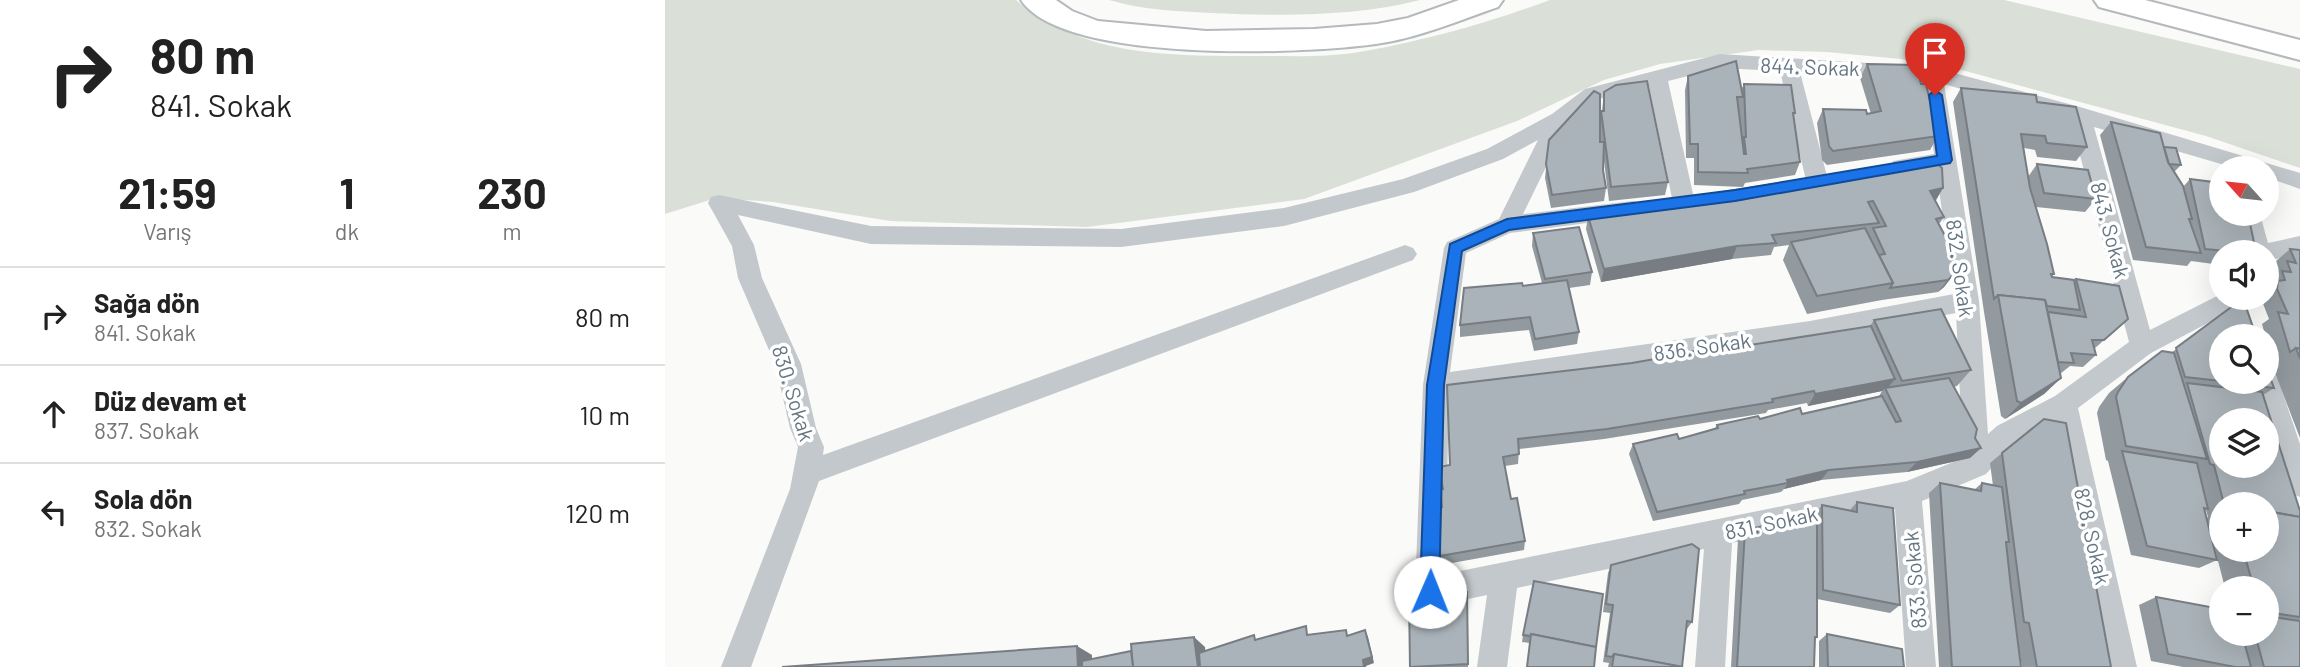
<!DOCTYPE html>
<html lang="tr">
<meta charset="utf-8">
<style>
body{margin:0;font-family:Barlow,sans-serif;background:#f6f6f6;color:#222;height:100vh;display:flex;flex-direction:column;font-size:26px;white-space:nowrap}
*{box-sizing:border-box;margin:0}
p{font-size:23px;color:#767676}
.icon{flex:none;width:38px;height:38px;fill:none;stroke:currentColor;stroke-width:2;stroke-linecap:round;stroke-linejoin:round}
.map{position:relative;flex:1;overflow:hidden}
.details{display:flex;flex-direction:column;background:#fff;width:665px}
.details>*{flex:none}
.top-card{background:#fff;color:#222;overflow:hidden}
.needle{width:46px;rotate:297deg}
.controls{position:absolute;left:1544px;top:156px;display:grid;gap:14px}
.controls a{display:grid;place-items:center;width:70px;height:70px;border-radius:50%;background:#fff;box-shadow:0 7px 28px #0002;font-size:35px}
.pin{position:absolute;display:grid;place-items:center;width:60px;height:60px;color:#fff;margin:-72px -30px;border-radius:50% 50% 50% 0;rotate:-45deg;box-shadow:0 0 7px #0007}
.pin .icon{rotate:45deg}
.me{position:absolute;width:77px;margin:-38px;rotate:1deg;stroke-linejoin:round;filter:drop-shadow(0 0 5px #0008)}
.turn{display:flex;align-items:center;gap:24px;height:147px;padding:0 35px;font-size:32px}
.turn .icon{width:91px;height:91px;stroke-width:2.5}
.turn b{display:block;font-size:49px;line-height:60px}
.eta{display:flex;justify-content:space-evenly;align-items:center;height:119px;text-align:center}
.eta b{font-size:42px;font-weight:700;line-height:49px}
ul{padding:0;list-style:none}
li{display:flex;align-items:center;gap:21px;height:98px;padding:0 35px;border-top:2px solid #e0e0e0}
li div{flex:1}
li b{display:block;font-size:26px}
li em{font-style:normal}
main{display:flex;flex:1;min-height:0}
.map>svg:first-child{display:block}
.green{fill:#dadfd7}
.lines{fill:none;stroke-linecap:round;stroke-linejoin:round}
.trunk-casing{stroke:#b4b9bd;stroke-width:4}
.minor{fill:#c3c8cc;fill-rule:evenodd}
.trunk{fill:#fff;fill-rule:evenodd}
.wall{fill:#929a9f;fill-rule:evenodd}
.shaded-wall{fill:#777d82}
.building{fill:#aab3b9;stroke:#777d82;stroke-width:2;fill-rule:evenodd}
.route{fill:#1a73e8;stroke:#114b97;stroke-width:2}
.labels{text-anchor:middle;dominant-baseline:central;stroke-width:7;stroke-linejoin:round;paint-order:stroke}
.street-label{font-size:21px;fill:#657683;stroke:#fff}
</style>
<main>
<section class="details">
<div class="top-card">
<div class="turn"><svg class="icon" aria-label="right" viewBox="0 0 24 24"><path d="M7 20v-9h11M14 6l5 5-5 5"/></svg><div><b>80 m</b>841. Sokak</div></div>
</div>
<div class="eta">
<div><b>21:59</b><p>Varış</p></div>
<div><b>1</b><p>dk</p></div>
<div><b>230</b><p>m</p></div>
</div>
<ul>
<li><svg class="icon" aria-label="right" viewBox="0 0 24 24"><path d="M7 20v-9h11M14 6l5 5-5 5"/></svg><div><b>Sağa dön</b><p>841. Sokak</p></div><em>80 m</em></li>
<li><svg class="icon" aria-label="ahead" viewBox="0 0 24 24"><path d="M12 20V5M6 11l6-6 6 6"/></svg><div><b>Düz devam et</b><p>837. Sokak</p></div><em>10 m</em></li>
<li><svg class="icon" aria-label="left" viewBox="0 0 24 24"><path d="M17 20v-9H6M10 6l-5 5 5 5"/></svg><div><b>Sola dön</b><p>832. Sokak</p></div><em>120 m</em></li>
</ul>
</section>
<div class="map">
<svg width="1635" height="667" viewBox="0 0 1635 667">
<rect width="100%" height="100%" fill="#fafaf8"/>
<g class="green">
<path d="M 0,0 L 351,0 C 418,57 506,56 589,56 C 626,56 663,58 700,51 C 763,40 825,22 885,0 L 1339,0 L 1635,69 L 1635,168 L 1541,136 L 1267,62 L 1162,52 L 1093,50 L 995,64 L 939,80 L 852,121 L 639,199 L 422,227 L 225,221 L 108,202 L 51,198 L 0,214 Z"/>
<path d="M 444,0 L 755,0 C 688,17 615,16 546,13 C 511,11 477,10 444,0 Z"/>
</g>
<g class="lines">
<defs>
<g id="trunk">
<path d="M 356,0 L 391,0 L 407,11 L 433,21 L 541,31 L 649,29 L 712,24 L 743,18 L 794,0 L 838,0 L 833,7 C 793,21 753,38 711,44 C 640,54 398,64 356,0 Z"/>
<polygon points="1429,0 1480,0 1635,40 1635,60 1434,7"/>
</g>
</defs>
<use href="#trunk" class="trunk-casing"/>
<g class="minor">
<path d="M 1055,54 L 1267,67 L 1415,107 L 1635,173 L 1635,189 L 1601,177 L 1601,168 L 1570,168 L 1429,127 L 1485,330 L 1556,294 L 1556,298 L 1581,298 L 1577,305 L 1486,353 L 1413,408 L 1472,667 L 1442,667 L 1390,422 L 1350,442 L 1321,474 L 1257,501 L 1271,667 L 1241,667 L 1230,509 L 1067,543 L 1060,667 L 1030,667 L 1039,549 L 852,588 L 842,667 L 812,667 L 822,595 L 765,607 L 755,602 L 750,592 L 758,385 L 779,248 L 782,242 L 834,219 L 873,140 L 838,159 L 749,192 L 619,226 L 456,247 L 206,244 L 73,215 L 89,245 L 97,278 L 136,364 L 151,428 L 159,447 L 158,455 L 732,248 L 740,245 L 748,248 L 752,254 L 748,260 L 154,481 L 86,667 L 56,667 L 125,489 L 133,447 L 125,428 L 110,364 L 73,278 L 67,246 L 43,203 L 46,197 L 54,195 L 206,226 L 456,229 L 619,208 L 738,179 L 822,149 L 887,114 L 920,89 ZM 1055,68 L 1115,71 L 1141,180 L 1144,186 L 1152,188 L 1160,186 L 1163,180 L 1135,72 L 1258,80 L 1269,154 L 1228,161 L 1225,167 L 1228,173 L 1236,175 L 1271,169 L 1289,294 L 1145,321 L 785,372 L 801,253 L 845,233 L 968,217 L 976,215 L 979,209 L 976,203 L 968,201 L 858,214 L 902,124 L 934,99 L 984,86 L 1008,203 L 1011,209 L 1019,211 L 1027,209 L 1030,203 L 1003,81 ZM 1279,84 L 1406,121 L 1464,342 L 1390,396 L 1332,426 L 1323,434 L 1314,301 ZM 1291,313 L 1298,458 L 1242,481 L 780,574 L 784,394 L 1145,341 Z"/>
<polygon points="1573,214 1595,214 1603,243 1635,236 1635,254 1601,261 1601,252 1582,252"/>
<polygon points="1601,371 1610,374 1614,382 1635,444 1635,497 1625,493 1621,484 1588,382 1601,382"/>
</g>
<use href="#trunk" class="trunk"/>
</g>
<g class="wall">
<polygon points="1202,64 1256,84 1273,136 1265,150 1162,165 1157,160 1152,123 1158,109 1202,114 1206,114 1195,78"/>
<polygon points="1023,76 1076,90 1079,84 1130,113 1128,117 1135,162 1130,175 1080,183 1078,187 1029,185 1029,158 1021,158 1020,90"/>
<polygon points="1296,88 1372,102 1422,147 1411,161 1372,157 1370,150 1359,148 1363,177 1372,164 1431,199 1420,212 1371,207 1389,274 1387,277 1409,281 1411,279 1463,319 1429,349 1431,355 1418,367 1405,366 1395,374 1396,378 1379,394 1340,419 1336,416 1319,312 1288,102"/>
<polygon points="939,92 1003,182 1000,195 944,201 939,161 938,170 941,188 939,201 886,208 880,178 884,140 935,117 936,111 937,111"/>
<polygon points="1446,122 1516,165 1509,172 1518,187 1525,179 1591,252 1556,252 1556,265 1526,261 1522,266 1468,260 1435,135"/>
<polygon points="1187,172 1270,201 1279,217 1274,224 1289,274 1279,287 1273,292 1217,300 1142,314 1118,260 1124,245 1109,247 1106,255 1067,259 936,282 921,229 923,216"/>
<polygon points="868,233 927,272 925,285 904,288 914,332 912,344 869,351 864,330 795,337 795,325 858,286 877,283 867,246"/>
<polygon points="1625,249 1635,250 1635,438 1607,365 1608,364 1597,324 1604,319 1597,301 1597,298 1601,298 1601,291 1603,289 1602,283 1608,279 1606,274 1612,269 1610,262"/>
<path d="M 1569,305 L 1609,388 L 1598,395 L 1635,511 L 1635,667 L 1518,667 L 1486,661 L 1474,605 L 1491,597 L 1556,634 L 1601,634 L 1601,588 L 1560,588 L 1542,518 L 1543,517 L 1541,510 L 1539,511 L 1552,560 L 1534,568 L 1466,555 L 1443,461 L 1441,460 L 1432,413 L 1434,407 L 1444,393 L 1463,377 L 1506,353 ZM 1556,504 L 1601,504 L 1601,550 L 1556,550 Z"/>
<polygon points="1209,320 1306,370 1292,386 1289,387 1310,438 1316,448 1305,458 1242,472 1156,480 1119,489 1116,492 1077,500 1074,504 988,521 964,454 968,444 1014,439 1050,428 1052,425 1137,414 1213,398 1217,391 1143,406 1142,403 1103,410 1101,413 939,439 854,449 853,464 840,466 846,499 860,541 859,550 776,565 770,508 777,507 777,489 774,467 785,465 967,363 1006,357 1007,354 1047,351 1205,326"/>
<polygon points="1337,453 1446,667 1357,667 1353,644 1356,667 1274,667 1264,493 1275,483 1309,490 1317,483 1328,486 1325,463"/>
<polygon points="1192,502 1235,605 1225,613 1152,599 1152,637 1150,640 1149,667 1066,667 1073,539 1080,530 1149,515 1157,505 1185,510"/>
<polygon points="946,565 1027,622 1022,629 1021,629 1017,667 1018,667 943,667 944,663 938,662 945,613 938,612 943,573"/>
<polygon points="802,592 803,667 745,667"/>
<polygon points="1162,634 1239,667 1154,667 1154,641"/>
<polygon points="858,635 931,647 865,643 857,642"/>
</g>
<g class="shaded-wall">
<polygon points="1278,188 1270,202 1265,191"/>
<polygon points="1072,246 1067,259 936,282 939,269"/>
<polygon points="1289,274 1279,287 1273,292 1283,280"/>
<polygon points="1396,378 1379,394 1340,419 1356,403"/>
<polygon points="1230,379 1221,390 1220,388 1217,391 1143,406 1150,394"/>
<polygon points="1316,448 1305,458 1242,472 1252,462"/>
<polygon points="1164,470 1156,480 1119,489 1123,483 1122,480"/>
<polygon points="700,630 703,637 709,663 701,666 701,667 699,667 698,660"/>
<polygon points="529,637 540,647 542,667 533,667"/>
<polygon points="412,646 427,655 427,667 413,667"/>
</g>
<g class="building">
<polygon points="1071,61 1078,97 1072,97 1079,154 1081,154 1079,137 1081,137 1079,84 1126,85 1130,113 1128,113 1135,162 1082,169 1083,173 1033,172 1033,144 1025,144 1023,76"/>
<polygon points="1202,64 1252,65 1256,84 1261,84 1273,136 1168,151 1164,146 1158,109 1201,110 1202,114 1216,111"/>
<polygon points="982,81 1003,182 946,187 936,111 939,111 939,92 951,85"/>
<polygon points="1296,88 1371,95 1372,102 1411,107 1422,147 1382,143 1380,136 1356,134 1365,188 1382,244 1389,274 1386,274 1387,277 1409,280 1415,310 1382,306 1380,300 1333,295 1329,299"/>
<polygon points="929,91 935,94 935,142 939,142 938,170 941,188 887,195 881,164 884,140"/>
<polygon points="1446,122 1495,133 1503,162 1518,186 1527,219 1524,219 1536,253 1481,247"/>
<polygon points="1499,147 1511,148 1516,165 1504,164"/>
<polygon points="1269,161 1277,168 1278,188 1265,191 1279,217 1271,219 1285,245 1289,274 1283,280 1225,288 1228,283 1214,255 1220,254 1208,228 1221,226 1208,201 1203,202 1214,223 1107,235 1111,243 1072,246 939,269 923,216 980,204 1187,172"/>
<polygon points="1372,164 1423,170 1431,199 1379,193"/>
<polygon points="1525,179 1556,183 1556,214 1583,214 1591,252 1572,252 1540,249"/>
<polygon points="914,227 927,272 880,279 868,233"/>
<polygon points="1200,228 1228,283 1152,296 1126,242"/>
<polygon points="1625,249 1635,250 1635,349 1631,348 1625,352 1613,312 1623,314 1612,289 1613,281 1620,280 1617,271 1626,272 1622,261 1631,263"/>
<polygon points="1411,279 1454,286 1463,319 1439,340 1427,340 1431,355 1406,353 1409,363 1393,362 1383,312 1421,317"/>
<polygon points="902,280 914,332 870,339 865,317 795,325 799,288 857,283 858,286"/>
<polygon points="1333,295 1380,300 1396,378 1356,403 1352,401"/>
<polygon points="1569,305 1581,307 1591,336 1556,336 1556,381 1520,377 1511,348"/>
<polygon points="1276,309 1306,370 1237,381 1209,320"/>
<polygon points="1206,326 1230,379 1150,394 1149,391 1107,399 1108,402 942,429 853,439 854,454 838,457 846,499 852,498 860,541 775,556 770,508 777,507 775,489 778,489 774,467 785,465 782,385 967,363 1007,356 1007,354 1046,349 1047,351"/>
<polygon points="1631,348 1635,349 1635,359"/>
<polygon points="1497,351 1509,353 1542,459 1461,446 1451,397 1453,392 1463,377"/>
<polygon points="1601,366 1609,388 1558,382 1601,382"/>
<polygon points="1284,378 1312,429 1310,438 1316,448 1252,462 1164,470 1122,480 1123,483 1079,491 1080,494 992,512 968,444 1012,434 1014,439 1053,428 1052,425 1093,416 1095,419 1135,408 1137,414 1217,396 1231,422 1236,421 1220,388"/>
<path d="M 1522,383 L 1597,392 L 1635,511 L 1635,517 L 1601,511 L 1601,504 L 1559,504 L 1549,465 L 1545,464 ZM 1556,420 L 1601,420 L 1601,466 L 1556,466 Z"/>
<polygon points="1379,419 1401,423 1446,667 1372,667 1364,623 1359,622 1337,453"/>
<polygon points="1457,451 1532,463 1543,509 1539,508 1552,560 1482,546"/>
<polygon points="1275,483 1316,491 1317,483 1337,487 1344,542 1341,542 1346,588 1356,667 1287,667"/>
<polygon points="1192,502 1228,508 1235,605 1158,590 1157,505 1192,512"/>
<polygon points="1601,511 1635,517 1635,617 1601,612 1601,588 1589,588 1578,550 1601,550"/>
<polygon points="1152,514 1152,637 1150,637 1149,667 1072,667 1080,530"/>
<polygon points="1027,544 1034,549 1027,622 1022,621 1017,667 949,654 947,657 941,656 948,605 941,604 946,565"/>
<polygon points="869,581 938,594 931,647 866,634 866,636 858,635"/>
<polygon points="802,592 803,664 745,667 744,597"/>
<polygon points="1491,597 1556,609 1556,634 1577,634 1586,667 1570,667 1503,654"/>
<polygon points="1601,616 1635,621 1635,667 1599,667 1590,634 1601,634"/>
<polygon points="641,626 642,635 681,630 682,636 700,630 707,657 698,660 699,667 535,667 534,653 589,635 590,640"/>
<polygon points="866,634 931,647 929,667 862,667"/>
<polygon points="1162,634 1237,649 1239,667 1163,667"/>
<polygon points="529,637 533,667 468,667 466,644"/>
<polygon points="412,646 413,667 117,667"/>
<polygon points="466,651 468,667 417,667 417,661"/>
<polygon points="949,654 1018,667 947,667"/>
</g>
<polygon class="route" points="1270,90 1277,95 1287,160 1285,163 1070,201 844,230 797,251 779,385 774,592 771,598 765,601 758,598 755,592 762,385 785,244 842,219 1070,190 1272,156 1264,95"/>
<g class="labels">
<g class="street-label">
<text transform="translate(1145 66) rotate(2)">844. Sokak</text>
<text transform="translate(1446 230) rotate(75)">843. Sokak</text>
<text transform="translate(1296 268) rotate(82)">832. Sokak</text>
<text transform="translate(1037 346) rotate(-8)">836. Sokak</text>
<text transform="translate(129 393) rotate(73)">830. Sokak</text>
<text transform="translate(1106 522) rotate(-12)">831. Sokak</text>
<text transform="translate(1428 536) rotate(77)">828. Sokak</text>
<text transform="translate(1249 580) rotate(-95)">833. Sokak</text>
</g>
</g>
</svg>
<div class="controls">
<a><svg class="needle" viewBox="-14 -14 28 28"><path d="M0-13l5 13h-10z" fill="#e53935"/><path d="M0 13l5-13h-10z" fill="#767676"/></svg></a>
<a><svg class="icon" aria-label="sound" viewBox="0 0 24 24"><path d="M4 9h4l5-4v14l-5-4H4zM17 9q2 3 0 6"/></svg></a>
<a><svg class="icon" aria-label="search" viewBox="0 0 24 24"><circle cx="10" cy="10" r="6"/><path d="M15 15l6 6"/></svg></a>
<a><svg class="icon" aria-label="layers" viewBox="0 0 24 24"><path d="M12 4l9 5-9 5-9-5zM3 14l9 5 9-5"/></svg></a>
<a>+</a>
<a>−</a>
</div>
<div class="pin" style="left:1270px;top:95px;background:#d93025"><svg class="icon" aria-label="arrive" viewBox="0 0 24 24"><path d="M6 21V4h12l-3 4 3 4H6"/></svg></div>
<svg class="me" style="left:765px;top:592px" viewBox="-20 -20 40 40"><circle r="19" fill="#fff"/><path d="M0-13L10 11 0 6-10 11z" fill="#1a73e8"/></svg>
</div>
</main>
